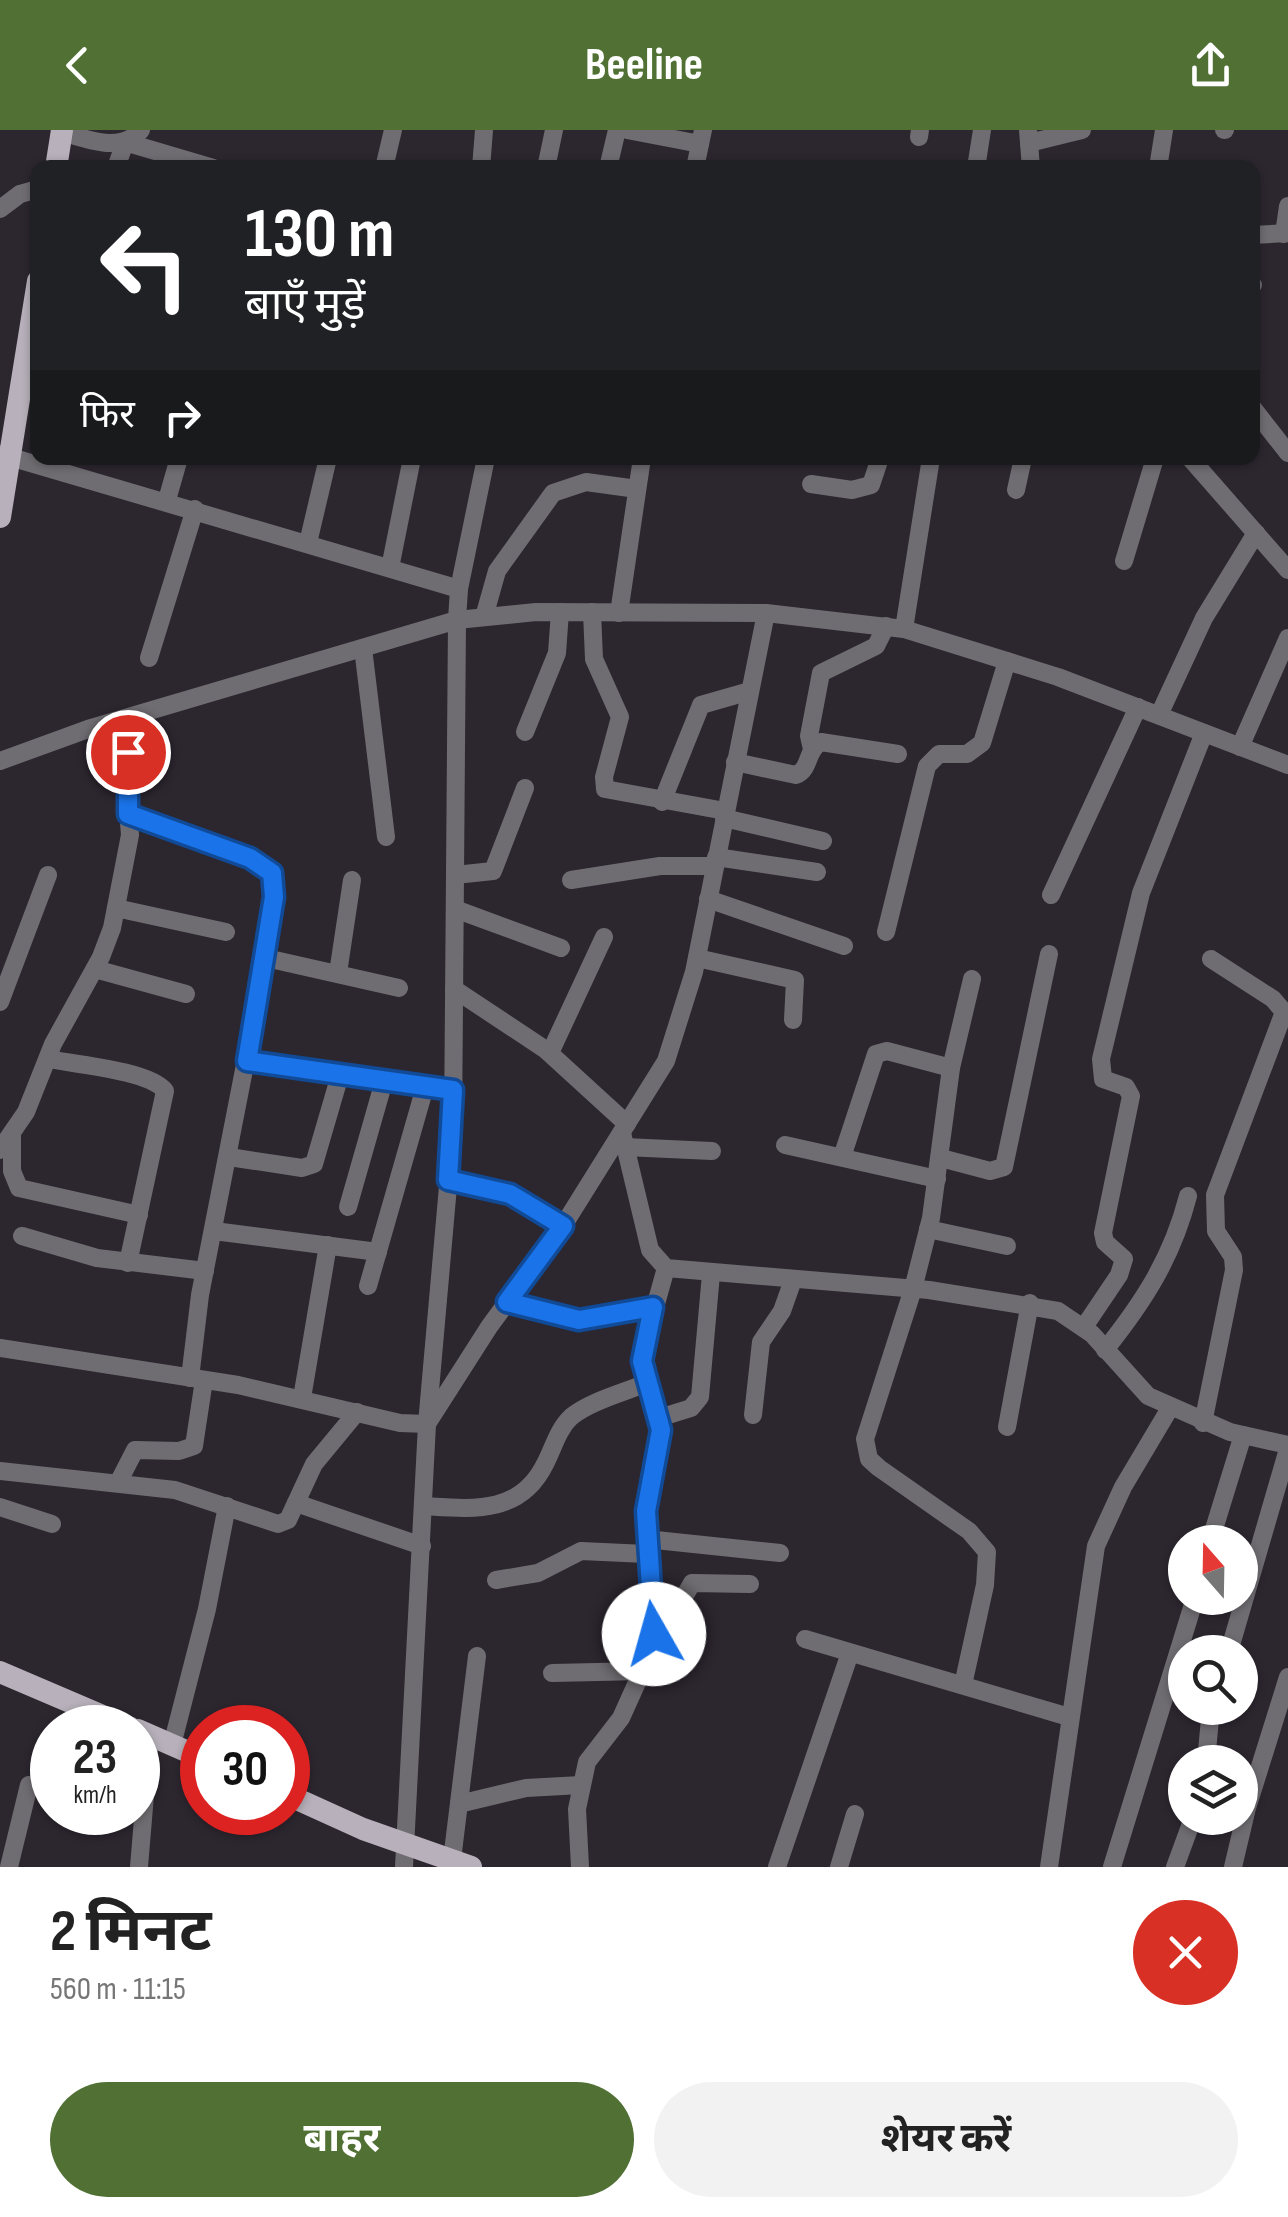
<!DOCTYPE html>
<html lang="hi">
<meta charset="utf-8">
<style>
body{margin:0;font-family:"Sofia Sans Condensed","Noto Sans Devanagari",sans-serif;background:#f2f2f2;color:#222;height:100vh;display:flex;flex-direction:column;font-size:38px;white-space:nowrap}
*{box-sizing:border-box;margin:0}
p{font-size:32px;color:#767676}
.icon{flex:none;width:55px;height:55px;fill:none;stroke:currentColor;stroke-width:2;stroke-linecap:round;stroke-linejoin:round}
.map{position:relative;height:1737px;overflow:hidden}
.side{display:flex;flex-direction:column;background:#fff;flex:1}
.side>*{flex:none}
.banner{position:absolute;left:30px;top:30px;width:1230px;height:305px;border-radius:20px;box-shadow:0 2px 8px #0004;background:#202124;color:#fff;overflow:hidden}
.needle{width:65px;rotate:340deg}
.tools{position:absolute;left:1168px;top:1395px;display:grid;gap:20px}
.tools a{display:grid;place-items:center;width:90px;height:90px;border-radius:50%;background:#fff;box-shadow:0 2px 8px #0004;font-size:50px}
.speed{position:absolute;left:30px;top:1575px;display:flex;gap:20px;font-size:50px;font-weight:700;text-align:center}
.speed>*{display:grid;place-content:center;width:130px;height:130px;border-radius:50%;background:#fff;box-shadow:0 2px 8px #0004;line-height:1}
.speed small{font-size:25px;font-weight:400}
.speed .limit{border:15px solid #d22;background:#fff;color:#111}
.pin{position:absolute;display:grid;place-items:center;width:85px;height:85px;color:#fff;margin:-42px;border:5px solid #fff;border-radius:50%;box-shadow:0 2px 10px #0007}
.me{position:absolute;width:110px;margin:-55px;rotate:353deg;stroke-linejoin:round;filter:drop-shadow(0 0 8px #0008)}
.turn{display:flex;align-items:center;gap:35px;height:210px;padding:0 50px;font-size:45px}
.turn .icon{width:130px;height:130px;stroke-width:2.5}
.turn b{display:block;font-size:70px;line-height:85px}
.then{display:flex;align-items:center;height:95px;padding:0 50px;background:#0003;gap:20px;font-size:38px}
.round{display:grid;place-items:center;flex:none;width:105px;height:105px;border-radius:52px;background:#f2f2f2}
.overview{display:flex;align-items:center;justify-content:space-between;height:170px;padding:0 50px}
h1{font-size:60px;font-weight:700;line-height:75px}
.action{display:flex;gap:20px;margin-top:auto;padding:20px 50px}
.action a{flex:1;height:115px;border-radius:60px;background:#507034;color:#fff;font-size:40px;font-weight:700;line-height:115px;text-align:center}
.action a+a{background:#f2f2f2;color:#222}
header{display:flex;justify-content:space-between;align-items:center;height:130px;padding:0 50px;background:#507034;color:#fff;font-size:45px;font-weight:700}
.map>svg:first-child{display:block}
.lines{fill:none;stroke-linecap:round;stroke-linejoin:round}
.minor{stroke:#706d72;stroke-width:18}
.major{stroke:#b8b1bb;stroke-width:22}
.route-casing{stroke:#114b97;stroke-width:25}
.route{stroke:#1a73e8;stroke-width:18}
</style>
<header><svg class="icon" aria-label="back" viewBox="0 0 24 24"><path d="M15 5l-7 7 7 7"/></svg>Beeline<svg class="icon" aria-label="share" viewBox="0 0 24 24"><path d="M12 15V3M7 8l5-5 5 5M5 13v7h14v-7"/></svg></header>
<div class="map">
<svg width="1288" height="1737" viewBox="0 0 1288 1737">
<rect width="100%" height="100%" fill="#2c262f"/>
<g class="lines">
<g class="minor">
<polyline points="627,0 700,14"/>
<polyline points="1028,0 1031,38"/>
<polyline points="1224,0 1225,0"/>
<path d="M 61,2 C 88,9 120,24 141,0"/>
<polyline points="919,7 920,0"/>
<polyline points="1029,13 1082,0"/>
<polyline points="116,38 125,12 213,38"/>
<polyline points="384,38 393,0"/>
<polyline points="481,38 484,0"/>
<polyline points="546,38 554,0"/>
<polyline points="608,38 617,0"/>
<polyline points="695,38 703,0"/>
<polyline points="976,38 982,0"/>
<polyline points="1158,38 1164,0"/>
<polyline points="0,79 20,64 38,59"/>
<polyline points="1284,104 1288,76"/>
<polyline points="1252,105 1288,103"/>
<polyline points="1252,155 1253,155"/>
<polyline points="1252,277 1288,323"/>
<polyline points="0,324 459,459"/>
<polyline points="1190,328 1288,440"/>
<polyline points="811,354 852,360 871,355 880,328"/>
<polyline points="1016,360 1023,328"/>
<polyline points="167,370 179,328"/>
<polyline points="308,413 328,328"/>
<polyline points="1124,431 1155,328"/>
<polyline points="390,438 412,328"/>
<polyline points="592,482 594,529 620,587 604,647 605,659 725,681"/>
<polyline points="619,483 642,328"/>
<polyline points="484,487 497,441 553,363 586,352 637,359"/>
<polyline points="904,499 931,328"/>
<polyline points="363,518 386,707"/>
<polyline points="149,528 195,379"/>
<polyline points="1159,585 1204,488 1256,403"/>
<polyline points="525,602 557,523 560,482"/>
<polyline points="1240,617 1288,508"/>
<polyline points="812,619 809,606 821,543 876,516 886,496"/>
<polyline points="0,631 88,599 457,490 536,482 766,483 904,499 1058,547 1288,635"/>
<path d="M 735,632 L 796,645 C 811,639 806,619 821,612 L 898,624"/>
<polyline points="662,672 701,575 750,561"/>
<polyline points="128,684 264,735 275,753 268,817 200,1165 190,1248"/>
<polyline points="724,688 823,711"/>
<polyline points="716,727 817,742"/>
<polyline points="455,745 493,741 525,658"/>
<polyline points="571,750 660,736 715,736"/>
<polyline points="1051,765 1138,577"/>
<polyline points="708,769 844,816"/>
<polyline points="116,778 226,802"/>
<polyline points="455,779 561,818"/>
<polyline points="886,802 927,636 939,624 967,624 982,613 1007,531"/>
<polyline points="266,828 399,858"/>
<polyline points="697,828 795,850 793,890"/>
<polyline points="95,839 186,864"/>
<polyline points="338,843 352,750"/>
<polyline points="454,859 546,920 627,994"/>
<polyline points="0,872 48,745"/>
<polyline points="550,923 604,807"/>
<path d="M 48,929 C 74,934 151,941 165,961 L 128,1133"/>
<polyline points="247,931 453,960"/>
<polyline points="12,1003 12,1041 19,1058 139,1085"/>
<polyline points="622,1003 650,1120 666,1138 929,1160 1058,1181 1092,1204 1148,1266 1230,1302 1288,1315"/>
<polyline points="785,1015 937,1049"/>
<polyline points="625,1017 712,1021"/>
<polyline points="0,1020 26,982 53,914 101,827 112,798 130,705 126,656 130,587"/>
<polyline points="229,1027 302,1038 314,1034 340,945"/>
<polyline points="842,1027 876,924 887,921 951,938"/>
<polyline points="941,1028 990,1041 1004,1037 1049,824"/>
<polyline points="449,1051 510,1064 563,1096"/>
<polyline points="348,1077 384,951"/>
<polyline points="928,1099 1007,1116"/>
<polyline points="214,1101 378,1122"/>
<polyline points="22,1106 97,1128 205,1141"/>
<polyline points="368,1156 425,957"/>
<polyline points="507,1172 579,1190 653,1177"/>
<polyline points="1084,1197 1119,1145 1124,1129 1105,1112 1103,1103 1131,966 1126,957 1103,949 1101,929 1141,763 1204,603"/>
<polyline points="0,1218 238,1255 400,1293 427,1294 489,1197 563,1096 666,931 694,842 766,483"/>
<path d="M 1105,1220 C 1144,1171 1172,1128 1188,1066"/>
<polyline points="302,1268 328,1115"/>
<polyline points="753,1285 761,1212 782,1181 793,1150"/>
<polyline points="659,1288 691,1278 700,1267 711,1144"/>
<polyline points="1203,1293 1234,1140 1233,1127 1216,1101 1215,1065 1284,882 1273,869 1211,829"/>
<polyline points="1007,1297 1030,1173"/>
<polyline points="0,1341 175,1360 278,1394 288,1390 314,1334 357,1282"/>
<polyline points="118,1353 135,1320 179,1321 194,1316 204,1250"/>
<polyline points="296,1373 422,1416"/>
<path d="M 424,1376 C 472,1379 520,1385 545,1334 C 553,1319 558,1299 571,1287 C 590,1271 626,1262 649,1252"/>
<polyline points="0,1377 52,1394"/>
<polyline points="646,1409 780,1423"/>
<polyline points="1210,1412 1243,1305"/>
<polyline points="496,1450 538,1443 581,1421 646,1424"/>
<polyline points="651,1482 676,1481 692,1453 750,1454"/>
<polyline points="805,1509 1069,1587"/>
<polyline points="1229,1522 1288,1319"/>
<polyline points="552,1543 643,1541"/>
<polyline points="963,1555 985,1455 987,1422 969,1401 879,1338 869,1329 865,1309 913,1159 931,1088 951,938 972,849"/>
<polyline points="172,1615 207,1479 227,1376"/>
<polyline points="1206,1632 1211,1578"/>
<polyline points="459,1674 526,1658 581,1655"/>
<polyline points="452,1730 477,1526"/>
<polyline points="9,1737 29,1655"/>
<polyline points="139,1737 150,1605"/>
<polyline points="404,1737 427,1294 453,1000 457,490 459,459 486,328"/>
<polyline points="580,1737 577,1679 587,1632 621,1588 653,1517 645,1381 661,1299 643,1220 666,1138"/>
<polyline points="777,1737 850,1523"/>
<polyline points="839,1737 855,1684"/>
<polyline points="1049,1737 1096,1416 1123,1357 1170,1278"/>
<polyline points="1112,1737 1195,1468"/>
<polyline points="1175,1737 1193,1688"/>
<polyline points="1233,1737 1247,1678 1288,1547"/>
</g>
<g class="major">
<polyline points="56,38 62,0"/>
<polyline points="0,387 38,151"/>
<polyline points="0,1542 131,1598"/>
<polyline points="138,1600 202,1628"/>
<polyline points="288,1665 363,1699 471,1737"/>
</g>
</g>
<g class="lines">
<defs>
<polyline id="route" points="128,622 128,684 250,728 272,743 274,767 247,931 453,960 448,1050 510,1064 563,1096 507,1172 579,1190 653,1177 642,1231 661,1300 646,1381 654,1504"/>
</defs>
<use href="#route" class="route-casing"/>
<use href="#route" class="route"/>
</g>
</svg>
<div class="tools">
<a><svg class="needle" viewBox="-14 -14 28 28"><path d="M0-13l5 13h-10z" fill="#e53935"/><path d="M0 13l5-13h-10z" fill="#767676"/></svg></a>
<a><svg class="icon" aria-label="search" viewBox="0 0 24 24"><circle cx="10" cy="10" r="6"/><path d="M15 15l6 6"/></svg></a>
<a><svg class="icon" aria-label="layers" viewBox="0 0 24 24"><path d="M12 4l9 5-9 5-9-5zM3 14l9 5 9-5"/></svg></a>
</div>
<div class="speed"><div>23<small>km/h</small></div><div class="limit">30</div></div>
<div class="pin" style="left:128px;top:622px;background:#d93025"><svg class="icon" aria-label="arrive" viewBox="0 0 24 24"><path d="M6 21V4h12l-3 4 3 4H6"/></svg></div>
<svg class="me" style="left:654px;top:1504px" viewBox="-20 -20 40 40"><circle r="19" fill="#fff"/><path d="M0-13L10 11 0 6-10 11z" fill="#1a73e8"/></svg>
<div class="banner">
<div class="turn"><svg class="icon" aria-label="left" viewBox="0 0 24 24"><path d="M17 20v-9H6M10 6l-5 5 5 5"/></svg><div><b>130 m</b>बाएँ मुड़ें</div></div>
<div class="then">फिर<svg class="icon" aria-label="right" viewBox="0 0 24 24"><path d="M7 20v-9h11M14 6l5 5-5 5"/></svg></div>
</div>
</div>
<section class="side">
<div class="overview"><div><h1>2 मिनट</h1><p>560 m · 11:15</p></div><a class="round" style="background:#d93025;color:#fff"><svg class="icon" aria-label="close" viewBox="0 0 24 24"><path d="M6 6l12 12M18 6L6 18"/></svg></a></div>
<div class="action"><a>बाहर</a><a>शेयर करें</a></div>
</section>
